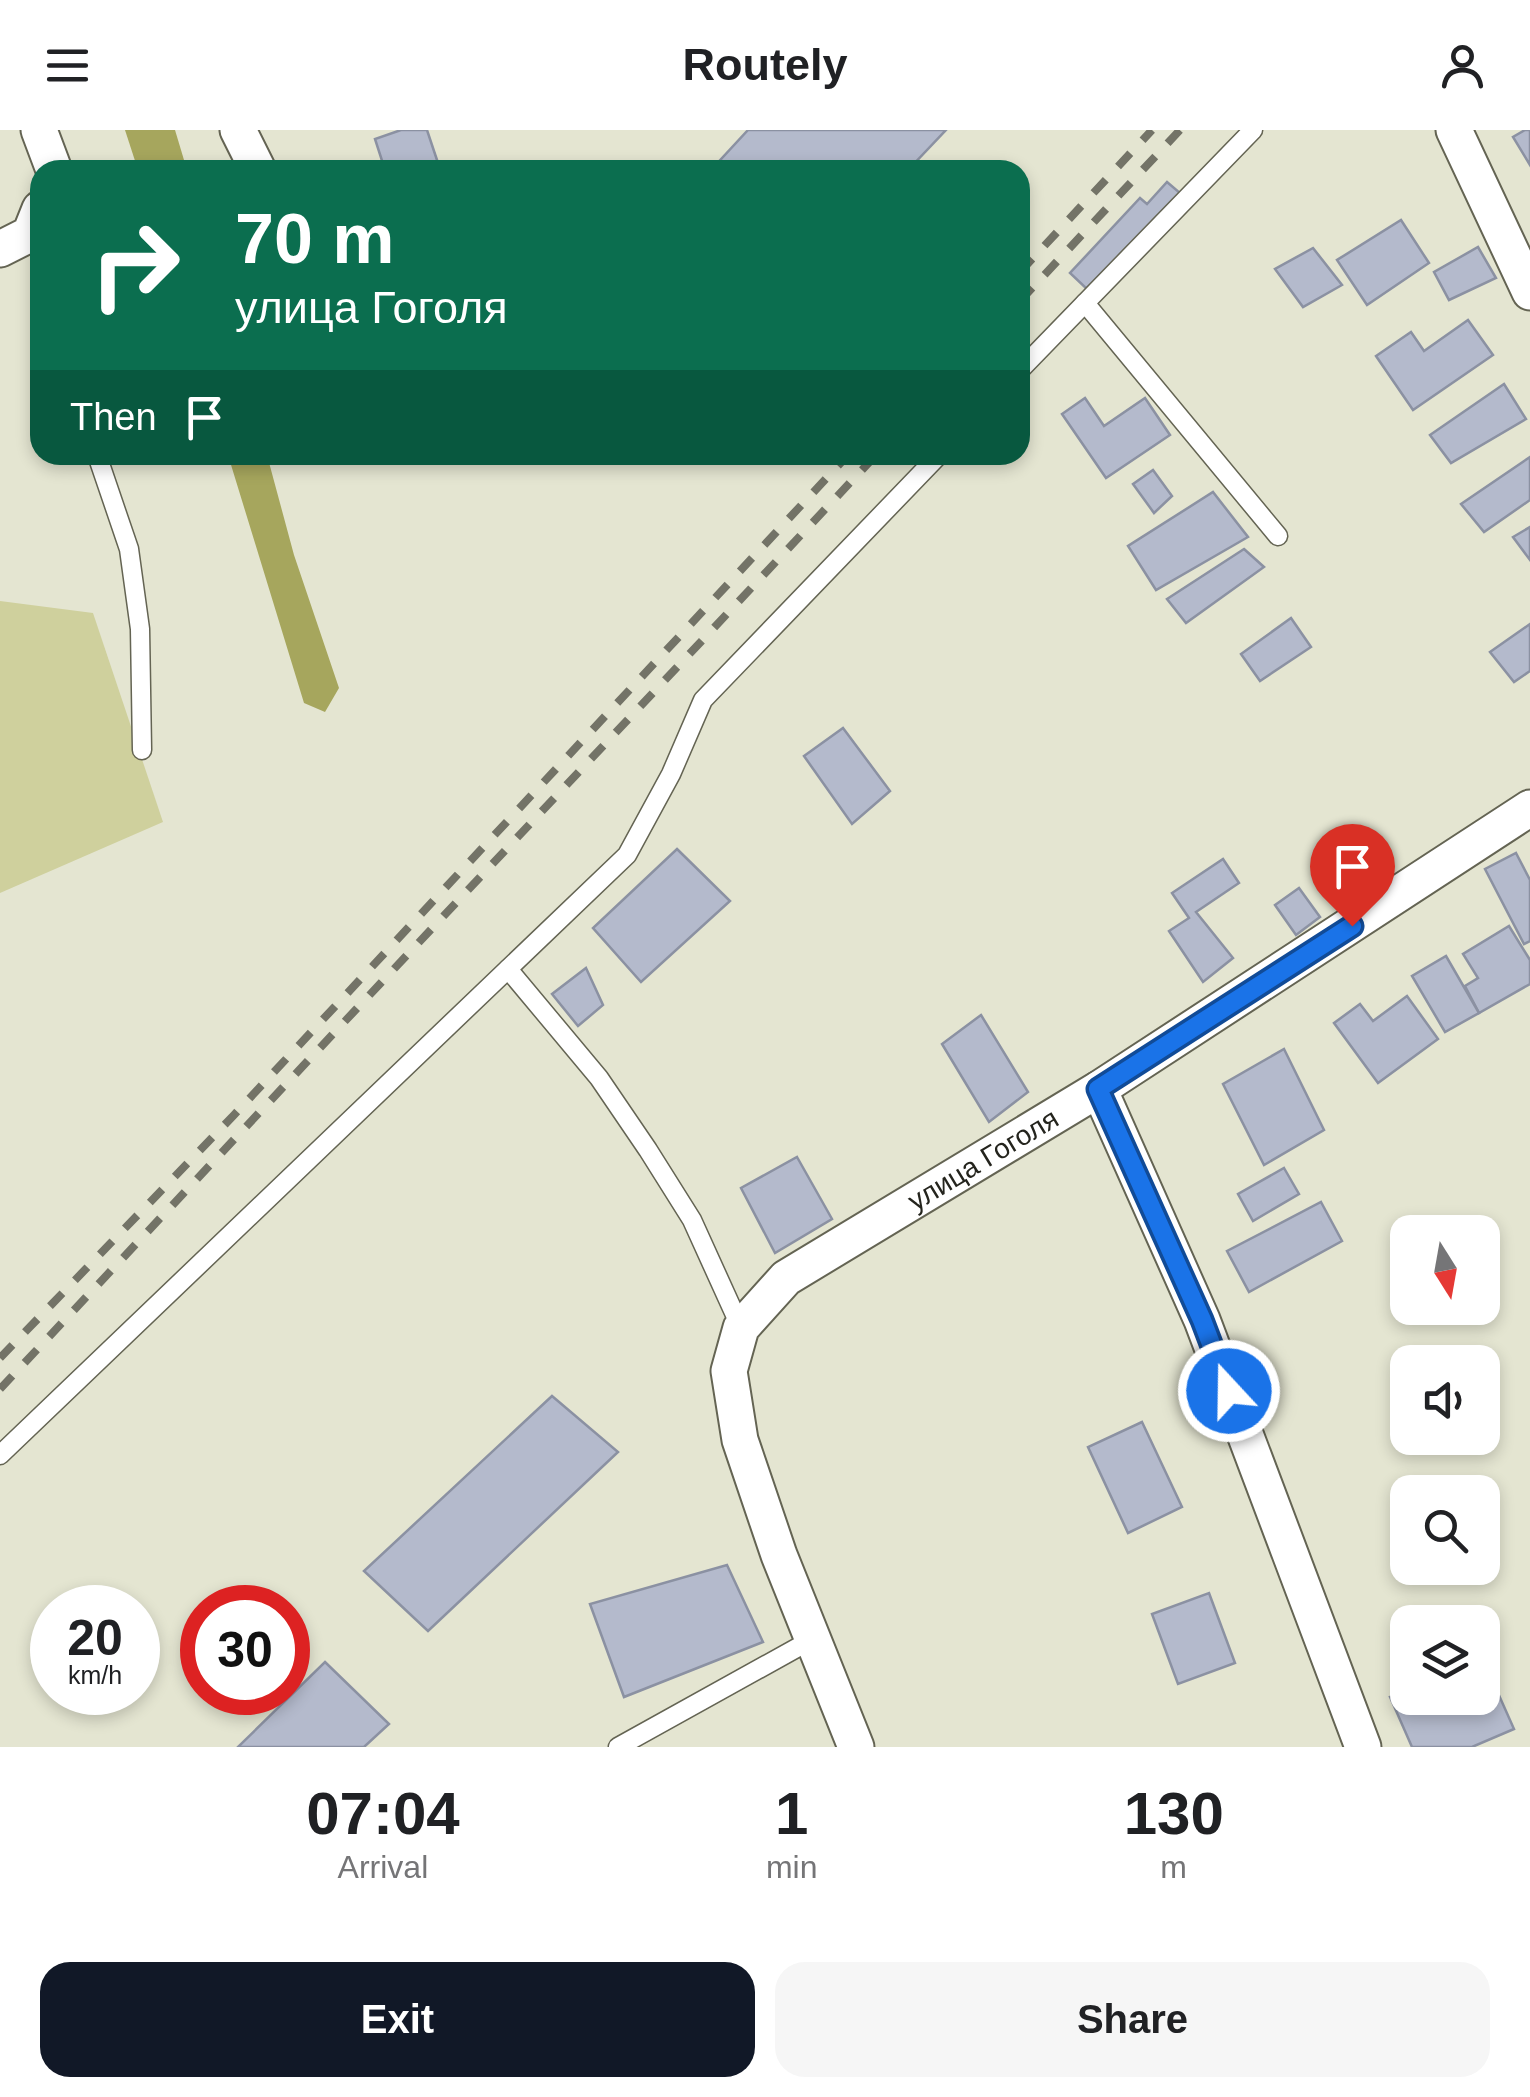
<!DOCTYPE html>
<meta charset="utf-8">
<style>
body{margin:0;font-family:Arial,sans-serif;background:#f6f6f6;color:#202124;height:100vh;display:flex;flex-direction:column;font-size:38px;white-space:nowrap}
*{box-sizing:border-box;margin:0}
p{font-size:32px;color:#757577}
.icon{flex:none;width:55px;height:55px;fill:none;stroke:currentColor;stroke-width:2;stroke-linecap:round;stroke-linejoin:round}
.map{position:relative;height:1617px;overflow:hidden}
.sheet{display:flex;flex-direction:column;background:#fff;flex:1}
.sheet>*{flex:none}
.top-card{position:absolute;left:30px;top:30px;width:1000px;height:305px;border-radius:30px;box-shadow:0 5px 15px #0003;background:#0b6e4f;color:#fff;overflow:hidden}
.needle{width:65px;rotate:169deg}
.buttons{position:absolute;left:1390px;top:1085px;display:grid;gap:20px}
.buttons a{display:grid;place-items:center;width:110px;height:110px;border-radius:20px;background:#fff;box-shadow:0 5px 15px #0003;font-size:50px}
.speed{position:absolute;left:30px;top:1455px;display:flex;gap:20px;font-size:50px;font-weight:700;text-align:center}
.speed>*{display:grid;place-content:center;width:130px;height:130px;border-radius:50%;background:#fff;box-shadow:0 5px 15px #0003;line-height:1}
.speed small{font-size:25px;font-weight:400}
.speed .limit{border:15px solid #d22;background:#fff;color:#111}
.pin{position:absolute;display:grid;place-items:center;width:85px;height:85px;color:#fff;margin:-102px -42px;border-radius:50% 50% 50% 0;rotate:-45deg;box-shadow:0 0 10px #0007}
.pin .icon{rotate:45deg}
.me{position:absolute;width:110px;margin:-55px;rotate:339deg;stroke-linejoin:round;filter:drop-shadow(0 0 8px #0008)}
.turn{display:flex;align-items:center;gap:35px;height:210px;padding:0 40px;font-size:45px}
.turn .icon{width:130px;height:130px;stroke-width:2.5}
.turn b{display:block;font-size:70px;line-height:85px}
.then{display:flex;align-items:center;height:95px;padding:0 40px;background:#0003;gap:20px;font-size:38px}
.eta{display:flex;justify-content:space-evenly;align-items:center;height:170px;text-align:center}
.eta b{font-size:60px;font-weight:700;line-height:70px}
.primary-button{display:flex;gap:20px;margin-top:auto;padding:20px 40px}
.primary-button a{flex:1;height:115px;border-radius:30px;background:#111827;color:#fff;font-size:40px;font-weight:700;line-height:115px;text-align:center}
.primary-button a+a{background:#f6f6f6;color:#202124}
header{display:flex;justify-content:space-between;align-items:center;height:130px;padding:0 40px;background:#fff;font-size:45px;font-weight:700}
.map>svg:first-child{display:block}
.green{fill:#cfd09d}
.forest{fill:#a6a65d}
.building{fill:#b4bacc;stroke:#8b91a2;stroke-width:2.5}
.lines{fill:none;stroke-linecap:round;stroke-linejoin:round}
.service-casing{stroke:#646453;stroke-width:21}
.minor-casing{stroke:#646453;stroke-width:39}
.service{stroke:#fff;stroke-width:18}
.minor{stroke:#fff;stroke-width:35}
.rail{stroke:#737367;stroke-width:8;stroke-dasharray:18 18;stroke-linecap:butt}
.route-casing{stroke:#114b97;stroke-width:25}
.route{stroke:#1a73e8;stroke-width:18}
.labels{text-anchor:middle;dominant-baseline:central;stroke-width:8;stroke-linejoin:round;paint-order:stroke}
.street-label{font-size:28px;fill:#24241d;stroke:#e4e5d1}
</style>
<header><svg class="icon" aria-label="menu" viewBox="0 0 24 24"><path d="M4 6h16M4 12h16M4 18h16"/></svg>Routely<svg class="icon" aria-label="person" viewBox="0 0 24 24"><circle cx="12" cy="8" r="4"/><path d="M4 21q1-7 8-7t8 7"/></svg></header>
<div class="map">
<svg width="1530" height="1617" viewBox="0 0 1530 1617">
<rect width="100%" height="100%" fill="#e4e5d1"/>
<polygon class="green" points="0,471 93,483 163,692 0,763"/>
<g class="forest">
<polygon points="125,0 175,0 187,40 138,40"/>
<polygon points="228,325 267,325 294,425 339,558 325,582 304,573"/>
</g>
<g class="building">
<polygon points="401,0 427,0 439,36 425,40 385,40 375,9"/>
<polygon points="748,0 946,0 908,40 711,40"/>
<polygon points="1525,0 1530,0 1530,35 1513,7"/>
<polygon points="1167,52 1180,63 1089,161 1070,143 1140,68 1147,74"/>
<polygon points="1401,90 1429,133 1367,175 1337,130"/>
<polygon points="1478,117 1496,148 1449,170 1434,142"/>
<polygon points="1313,118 1342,155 1303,177 1275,139"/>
<polygon points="1468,190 1493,225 1413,280 1376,226 1411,202 1424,221"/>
<polygon points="1504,254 1526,289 1451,333 1430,305"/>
<polygon points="1085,268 1104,296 1145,268 1170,305 1106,348 1062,284"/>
<polygon points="1530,327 1530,370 1484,402 1461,374"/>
<polygon points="1153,340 1172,366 1154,383 1133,354"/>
<polygon points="1213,362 1248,407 1156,460 1128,416"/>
<polygon points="1530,397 1530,430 1513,407"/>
<polygon points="1244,419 1264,437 1186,493 1167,469"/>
<polygon points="1291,488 1311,517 1260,551 1241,524"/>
<polygon points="1530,494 1530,541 1514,552 1490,522"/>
<polygon points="843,598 890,661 852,694 804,626"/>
<polygon points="677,719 730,771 641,852 593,798"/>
<polygon points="1516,723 1530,750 1530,811 1524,814 1485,739"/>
<polygon points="1223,729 1239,753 1196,782 1233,828 1203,852 1169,801 1189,788 1172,763"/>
<polygon points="1299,758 1320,787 1296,805 1275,775"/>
<polygon points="1509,796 1530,830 1530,854 1479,883 1465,856 1478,848 1463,824"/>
<polygon points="1446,826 1479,883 1445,902 1412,846"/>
<polygon points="586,838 603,875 578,896 552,864"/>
<polygon points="1407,866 1438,909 1378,953 1334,893 1360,874 1373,891"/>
<polygon points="981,885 1028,962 989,992 942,914"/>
<polygon points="1284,919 1324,1000 1264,1035 1223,954"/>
<polygon points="797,1027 832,1089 775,1123 741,1058"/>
<polygon points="1284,1038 1299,1064 1253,1091 1238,1064"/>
<polygon points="1321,1072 1342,1111 1249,1162 1227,1121"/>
<polygon points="552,1266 618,1322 428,1501 364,1441"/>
<polygon points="1142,1292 1182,1377 1128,1403 1088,1317"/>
<polygon points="727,1435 763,1512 624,1567 590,1474"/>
<polygon points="1209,1463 1235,1533 1178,1554 1152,1484"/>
<polygon points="1482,1527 1514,1599 1472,1617 1412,1617 1390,1567 1408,1560 1408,1568 1482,1568"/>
<polygon points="325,1532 389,1594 364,1617 238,1617"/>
</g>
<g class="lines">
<defs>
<g id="service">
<polyline points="1085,173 1278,406"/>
<polyline points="1020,240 1253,0"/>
<polyline points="97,325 129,419 140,499 142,620"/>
<polyline points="508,839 599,948 648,1020 692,1090 741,1198"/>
<polyline points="0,1325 627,725 671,644 703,570 939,325"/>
<polyline points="618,1617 811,1510"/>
</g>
<g id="minor">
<polyline points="39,0 54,40"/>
<polyline points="238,0 258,40"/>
<polyline points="1454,0 1530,162"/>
<polyline points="0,119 30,104 40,79"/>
<polyline points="1099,959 1202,1190 1363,1617"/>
<path id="s1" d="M 856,1617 L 779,1425 L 740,1310 L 729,1241 L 741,1198 L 786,1148 L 1099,959 L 1530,678"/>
</g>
</defs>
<use href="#service" class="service-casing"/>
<use href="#minor" class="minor-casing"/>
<use href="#service" class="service"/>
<use href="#minor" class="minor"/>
<g class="rail">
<polyline points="1020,142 1152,0"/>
<polyline points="1020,171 1180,0"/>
<polyline points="0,1228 234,985 848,325"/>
<polyline points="0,1259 876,325"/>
</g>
</g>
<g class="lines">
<defs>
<polyline id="route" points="1229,1261 1202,1190 1098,959 1352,796"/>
</defs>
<use href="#route" class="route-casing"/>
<use href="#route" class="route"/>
</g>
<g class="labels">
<g class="street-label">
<text stroke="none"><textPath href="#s1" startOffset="740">улица Гоголя</textPath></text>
</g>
</g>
</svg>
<div class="buttons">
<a><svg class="needle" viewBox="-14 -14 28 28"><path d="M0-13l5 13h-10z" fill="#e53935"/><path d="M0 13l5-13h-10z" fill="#757577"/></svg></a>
<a><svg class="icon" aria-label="sound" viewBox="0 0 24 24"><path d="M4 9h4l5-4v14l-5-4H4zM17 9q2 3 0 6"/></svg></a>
<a><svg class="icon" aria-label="search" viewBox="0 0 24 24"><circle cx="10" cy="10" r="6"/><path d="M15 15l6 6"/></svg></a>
<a><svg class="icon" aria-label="layers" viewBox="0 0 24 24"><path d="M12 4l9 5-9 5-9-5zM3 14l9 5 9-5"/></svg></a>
</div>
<div class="speed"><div>20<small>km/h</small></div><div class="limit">30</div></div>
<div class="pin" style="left:1352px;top:796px;background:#d93025"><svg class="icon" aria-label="arrive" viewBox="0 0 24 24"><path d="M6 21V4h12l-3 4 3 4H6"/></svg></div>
<svg class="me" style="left:1229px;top:1261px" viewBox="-20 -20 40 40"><circle r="17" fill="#1a73e8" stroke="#fff" stroke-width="3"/><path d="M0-11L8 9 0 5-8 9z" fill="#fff"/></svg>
<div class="top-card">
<div class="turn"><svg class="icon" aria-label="right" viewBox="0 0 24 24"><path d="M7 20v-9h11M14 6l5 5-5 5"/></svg><div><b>70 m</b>улица Гоголя</div></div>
<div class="then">Then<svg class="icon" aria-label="arrive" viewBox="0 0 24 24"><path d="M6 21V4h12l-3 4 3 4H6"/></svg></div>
</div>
</div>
<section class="sheet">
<div class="eta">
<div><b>07:04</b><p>Arrival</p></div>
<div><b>1</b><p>min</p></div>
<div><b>130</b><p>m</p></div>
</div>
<div class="primary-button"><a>Exit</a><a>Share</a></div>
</section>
